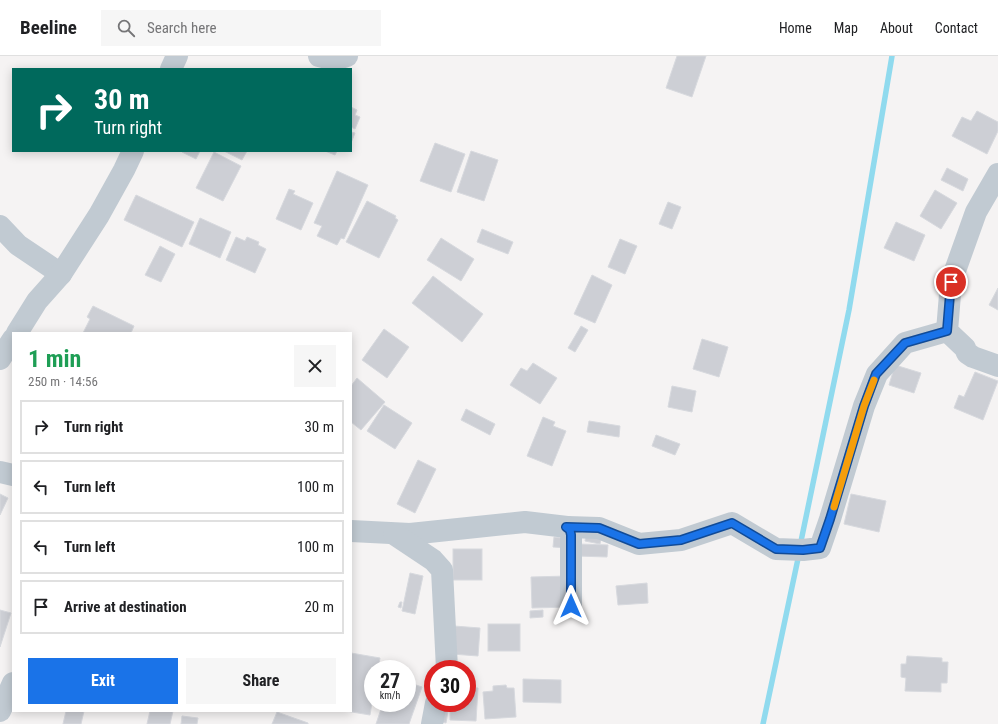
<!DOCTYPE html>
<meta charset="utf-8">
<style>
body{margin:0;font-family:"Roboto Condensed",sans-serif;background:#f6f6f6;color:#202124;height:100vh;display:flex;flex-direction:column;font-size:15px;white-space:nowrap}
*{box-sizing:border-box;margin:0}
p{font-size:13px;color:#757577}
.icon{flex:none;width:22px;height:22px;fill:none;stroke:currentColor;stroke-width:2;stroke-linecap:round;stroke-linejoin:round}
.map{position:relative;flex:1;overflow:hidden}
.sheet{position:absolute;left:12px;top:276px;width:340px;height:380px;display:flex;flex-direction:column;background:#fff;border-radius:0px;box-shadow:0 2px 10px #0003}
.sheet>*{flex:none}
.guide{position:absolute;left:12px;top:12px;width:340px;height:84px;border-radius:0px;box-shadow:0 2px 10px #0003;background:#00695c;color:#fff;overflow:hidden}
.speed{position:absolute;left:364px;top:604px;display:flex;gap:8px;font-size:20px;font-weight:700;text-align:center}
.speed>*{display:grid;place-content:center;width:52px;height:52px;border-radius:50%;background:#fff;box-shadow:0 2px 10px #0003;line-height:1}
.speed small{font-size:10px;font-weight:400}
.speed .limit{border:6px solid #d22;background:#fff;color:#111}
.pin{position:absolute;display:grid;place-items:center;width:34px;height:34px;color:#fff;margin:-17px;border:2px solid #fff;border-radius:50%;box-shadow:0 1px 4px #0007}
.me{position:absolute;width:44px;margin:-22px;rotate:0deg;stroke-linejoin:round;filter:drop-shadow(0 0 3px #0008)}
.turn{display:flex;align-items:center;gap:14px;height:84px;padding:0 16px;font-size:18px}
.turn .icon{width:52px;height:52px;stroke-width:2.5}
.turn b{display:block;font-size:28px;line-height:34px}
.round{display:grid;place-items:center;flex:none;width:42px;height:42px;border-radius:0px;background:#f6f6f6}
.overview{display:flex;align-items:center;justify-content:space-between;height:68px;padding:0 16px}
h1{font-size:24px;font-weight:700;line-height:30px;color:#1e9e55}
.action{display:flex;gap:8px;margin-top:auto;padding:8px 16px}
.action a{flex:1;height:46px;border-radius:0px;background:#1a73e8;color:#fff;font-size:16px;font-weight:700;line-height:46px;text-align:center}
.action a+a{background:#f6f6f6;color:#202124}
ul{padding:0;list-style:none}
li{display:flex;align-items:center;gap:12px;height:54px;margin:0 8px 6px;padding:0 8px;border:2px solid #e0e0e0;border-radius:0px}
li div{flex:1}
li b{display:block;font-size:15px}
li em{font-style:normal}
header{display:flex;align-items:center;gap:24px;box-sizing:border-box;height:56px;padding:0 20px;background:#fff;border-bottom:1px solid #e0e0e0}
header strong{font-size:19px}
nav{display:flex;gap:22px;margin-inline-start:auto;font-size:14px}
.search{width:280px;height:36px;background:#f6f6f6;display:flex;align-items:center;gap:10px;box-sizing:border-box;padding:0 14px;border-radius:0px;color:#757577;font-size:15px}
.map>svg:first-child{display:block}
.lines{fill:none;stroke-linecap:round;stroke-linejoin:round}
.stream{stroke:#90daee;stroke-width:5.5}
.building{fill:#cdcfd5;stroke:#d7d9de}
.minor{stroke:#c1cad2;stroke-width:22}
.route-casing{stroke:#114b97;stroke-width:10}
.route{stroke:#1a73e8;stroke-width:7}
.slow{stroke:#f59e0b;stroke-width:7}
</style>
<header>
<strong>Beeline</strong>
<div class="search"><svg class="icon" aria-label="search" viewBox="0 0 24 24"><circle cx="10" cy="10" r="6"/><path d="M15 15l6 6"/></svg>Search here</div>
<nav><a>Home</a><a>Map</a><a>About</a><a>Contact</a></nav>
</header>
<div class="map">
<svg width="998" height="668" viewBox="0 0 998 668">
<rect width="100%" height="100%" fill="#f5f3f3"/>
<g class="lines">
<g class="stream">
<polyline points="800,490 849,254 892,0"/>
<polyline points="763,668 799,498"/>
</g>
</g>
<g class="building">
<polygon points="677,0 706,0 692,41 666,32"/>
<polygon points="351,51 357,54 355,59 360,61 355,73 351,71"/>
<polygon points="977,55 998,66 998,75 987,98 952,80 962,61 971,65"/>
<polygon points="351,76 355,77 351,87"/>
<polygon points="435,87 465,98 451,136 420,125"/>
<polygon points="183,95 200,95 196,103 182,96"/>
<polygon points="224,95 247,95 242,104"/>
<polygon points="325,95 337,95 335,99"/>
<polygon points="471,95 498,104 484,145 457,136"/>
<polygon points="214,96 241,110 223,145 196,132"/>
<polygon points="947,112 968,123 963,135 941,124"/>
<polygon points="337,115 368,129 344,183 341,182 337,189 317,180 322,170 314,167"/>
<polygon points="289,133 295,135 293,138 313,147 301,174 276,163"/>
<polygon points="935,134 957,147 941,173 920,160"/>
<polygon points="136,139 194,166 182,191 124,164"/>
<polygon points="367,145 396,160 395,162 398,164 379,202 346,186"/>
<polygon points="668,146 681,151 672,173 659,168"/>
<polygon points="200,162 231,176 220,202 189,188"/>
<polygon points="896,166 925,179 914,205 884,192"/>
<polygon points="482,173 513,186 508,198 477,186"/>
<polygon points="236,181 245,185 247,181 259,186 258,189 266,193 255,217 226,204"/>
<polygon points="441,182 474,203 461,225 427,204"/>
<polygon points="620,183 637,190 625,218 608,211"/>
<polygon points="160,190 175,198 161,226 145,219"/>
<polygon points="592,219 612,229 595,267 574,258"/>
<polygon points="433,220 483,258 462,286 412,247"/>
<polygon points="998,232 998,254 989,249"/>
<polygon points="93,250 134,270 131,277 83,277 90,263 87,261"/>
<polygon points="581,270 588,274 575,296 568,292"/>
<polygon points="384,273 409,291 387,322 362,304"/>
<polygon points="702,283 728,291 719,321 693,313"/>
<polygon points="533,307 557,322 540,348 510,329 521,312 527,315"/>
<polygon points="895,309 921,317 914,337 889,329"/>
<polygon points="975,316 998,325 983,364 954,352 959,339 964,341"/>
<polygon points="357,322 385,346 361,374 351,366 351,330"/>
<polygon points="672,330 696,335 692,356 668,351"/>
<polygon points="384,349 412,367 395,393 367,375"/>
<polygon points="466,353 495,368 490,379 461,364"/>
<polygon points="543,361 555,366 553,370 566,375 552,410 527,400"/>
<polygon points="589,365 620,370 619,381 587,376"/>
<polygon points="656,379 680,388 675,399 652,390"/>
<polygon points="418,404 436,413 415,457 397,448"/>
<polygon points="0,438 8,442 0,459"/>
<polygon points="851,438 886,445 879,476 844,468"/>
<polygon points="586,479 601,482 600,488 585,485"/>
<polygon points="554,481 568,483 568,492 553,491"/>
<polygon points="578,488 608,489 607,501 577,500"/>
<rect x="453" y="493" width="29" height="31"/>
<polygon points="410,517 423,520 415,558 402,555"/>
<polygon points="568,520 569,551 532,552 531,521"/>
<polygon points="647,527 648,547 618,549 616,530"/>
<polygon points="400,546 402,546 401,552 398,551"/>
<polygon points="0,554 11,557 0,591"/>
<polygon points="543,554 543,561 530,562 530,555"/>
<rect x="488" y="568" width="32" height="27"/>
<polygon points="454,570 480,572 478,600 452,598"/>
<polygon points="351,597 380,602 379,608 383,609 382,613 373,613 373,640 370,659 346,655 351,655"/>
<polygon points="907,600 942,602 942,606 948,606 947,627 941,627 941,636 905,635 906,622 901,621 901,608 906,608"/>
<polygon points="523,623 561,624 561,647 523,646"/>
<polygon points="407,626 422,631 409,668 376,668 383,647 407,647"/>
<polygon points="506,629 507,632 514,632 516,661 485,663 483,636 493,635 493,630"/>
<polygon points="467,631 478,632 476,665 450,664 450,647 467,647"/>
<polygon points="439,653 448,655 446,667 437,665"/>
<polygon points="66,655 84,655 81,668 63,668"/>
<polygon points="150,655 173,655 170,668 147,668"/>
<polygon points="277,656 308,667 308,668 272,668"/>
<polygon points="182,660 198,662 197,668 181,668"/>
</g>
<g class="lines">
<g class="minor">
<path d="M 319,0 C 328,3 338,4 347,0"/>
<polyline points="171,13 177,0"/>
<polyline points="998,118 976,156 951,226 947,275 965,292 967,297 973,301 998,310"/>
<polyline points="0,170 18,189 61,218"/>
<polyline points="17,277 37,245 61,218 99,159 124,114 133,95"/>
<polyline points="0,303 13,283"/>
<polyline points="0,416 13,419"/>
<polyline points="567,471 599,472 639,488 681,484 732,467 776,493 803,494 820,492 830,463 864,350 877,318 905,287 947,275"/>
<polyline points="351,475 410,478 525,466 567,471 570,474 571,479 571,550"/>
<polyline points="394,478 433,504 442,514 447,613"/>
<polyline points="0,655 13,627"/>
<polyline points="432,668 436,647"/>
</g>
</g>
<g class="lines">
<defs>
<polyline id="route" points="571,550 571,479 570,474 566,471 599,472 639,488 681,484 732,467 776,493 803,494 820,492 830,463 864,350 876,318 905,287 947,275 951,226"/>
</defs>
<use href="#route" class="route-casing"/>
<use href="#route" class="route"/>
<polyline class="slow" points="834,451 864,350 874,324"/>
</g>
</svg>
<div class="speed"><div>27<small>km/h</small></div><div class="limit">30</div></div>
<div class="pin" style="left:951px;top:226px;background:#d93025"><svg class="icon" aria-label="arrive" viewBox="0 0 24 24"><path d="M6 21V4h12l-3 4 3 4H6"/></svg></div>
<svg class="me" style="left:571px;top:550px" viewBox="-20 -20 40 40"><path d="M0-17L14 15 0 8-14 15z" fill="#1a73e8" stroke="#fff" stroke-width="4"/></svg>
<div class="guide">
<div class="turn"><svg class="icon" aria-label="right" viewBox="0 0 24 24"><path d="M7 20v-9h11M14 6l5 5-5 5"/></svg><div><b>30 m</b>Turn right</div></div>
</div>
<section class="sheet">
<div class="overview"><div><h1>1 min</h1><p>250 m · 14:56</p></div><a class="round"><svg class="icon" aria-label="close" viewBox="0 0 24 24"><path d="M6 6l12 12M18 6L6 18"/></svg></a></div>
<ul>
<li><svg class="icon" aria-label="right" viewBox="0 0 24 24"><path d="M7 20v-9h11M14 6l5 5-5 5"/></svg><div><b>Turn right</b></div><em>30 m</em></li>
<li><svg class="icon" aria-label="left" viewBox="0 0 24 24"><path d="M17 20v-9H6M10 6l-5 5 5 5"/></svg><div><b>Turn left</b></div><em>100 m</em></li>
<li><svg class="icon" aria-label="left" viewBox="0 0 24 24"><path d="M17 20v-9H6M10 6l-5 5 5 5"/></svg><div><b>Turn left</b></div><em>100 m</em></li>
<li><svg class="icon" aria-label="arrive" viewBox="0 0 24 24"><path d="M6 21V4h12l-3 4 3 4H6"/></svg><div><b>Arrive at destination</b></div><em>20 m</em></li>
</ul>
<div class="action"><a>Exit</a><a>Share</a></div>
</section>
</div>
